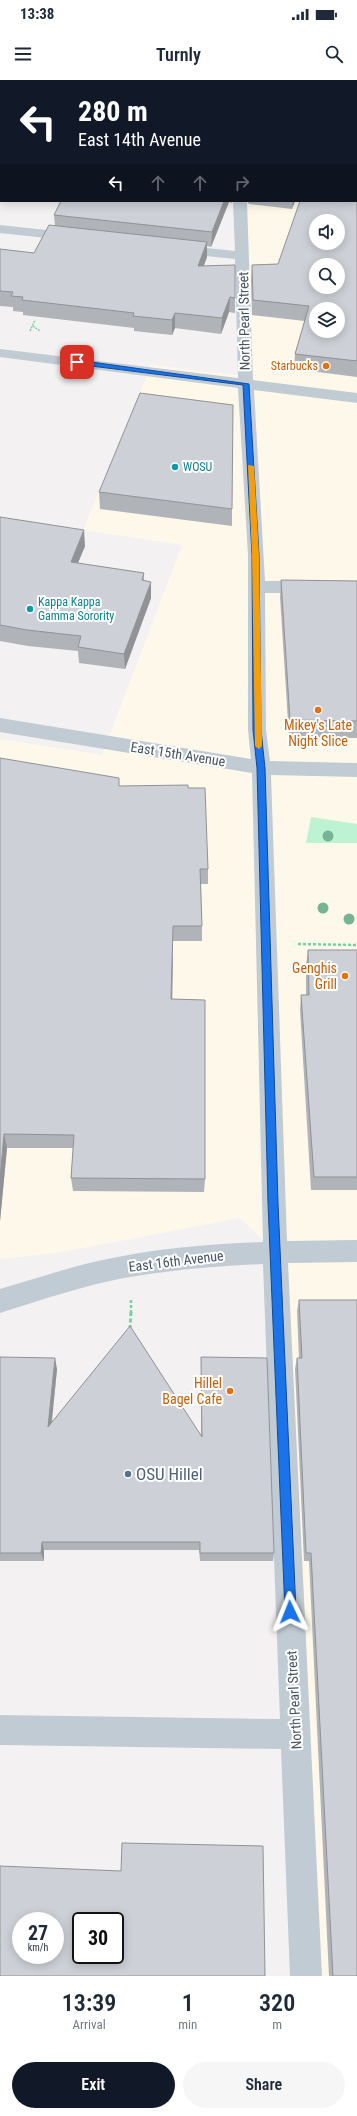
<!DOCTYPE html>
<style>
body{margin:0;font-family:"Roboto Condensed",sans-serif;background:#f6f6f7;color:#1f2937;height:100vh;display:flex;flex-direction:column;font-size:15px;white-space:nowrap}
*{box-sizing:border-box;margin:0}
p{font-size:13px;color:#747a83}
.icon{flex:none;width:22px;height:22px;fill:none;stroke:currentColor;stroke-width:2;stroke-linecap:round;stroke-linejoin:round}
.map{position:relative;height:1896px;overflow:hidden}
.details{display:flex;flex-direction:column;background:#fff;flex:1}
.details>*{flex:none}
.top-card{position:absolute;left:0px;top:0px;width:357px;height:122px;box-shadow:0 2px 10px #0003;background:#111827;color:#fff;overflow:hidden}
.buttons{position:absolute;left:309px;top:134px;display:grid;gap:8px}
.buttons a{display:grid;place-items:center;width:36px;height:36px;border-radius:50%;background:#fff;box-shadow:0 2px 10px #0003;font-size:20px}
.speed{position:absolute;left:12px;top:1832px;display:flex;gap:8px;font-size:20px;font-weight:700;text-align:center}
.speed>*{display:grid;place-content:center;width:52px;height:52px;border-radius:50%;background:#fff;box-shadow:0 2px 10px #0003;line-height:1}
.speed small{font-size:10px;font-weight:400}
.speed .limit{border:2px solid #111;border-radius:6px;background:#fff;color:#111}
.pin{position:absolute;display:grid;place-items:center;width:34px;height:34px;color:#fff;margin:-17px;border-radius:8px;box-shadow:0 2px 6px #0006}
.me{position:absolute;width:44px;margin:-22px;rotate:358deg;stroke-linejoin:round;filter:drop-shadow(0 0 3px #0008)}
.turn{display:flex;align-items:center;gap:14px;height:84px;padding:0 12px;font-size:18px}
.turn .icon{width:52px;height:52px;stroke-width:2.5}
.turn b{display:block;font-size:28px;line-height:34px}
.lanes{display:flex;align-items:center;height:38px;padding:0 12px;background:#0003;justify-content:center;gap:20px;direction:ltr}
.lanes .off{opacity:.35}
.eta{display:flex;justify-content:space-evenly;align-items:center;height:68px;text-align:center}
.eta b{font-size:24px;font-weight:600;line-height:28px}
.primary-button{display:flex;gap:8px;margin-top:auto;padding:8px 12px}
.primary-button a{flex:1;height:46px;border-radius:24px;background:#111827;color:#fff;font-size:16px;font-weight:600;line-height:46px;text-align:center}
.primary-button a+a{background:#f6f6f7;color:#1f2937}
.status{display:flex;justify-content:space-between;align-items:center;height:28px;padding:0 20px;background:#fff;direction:ltr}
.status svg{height:11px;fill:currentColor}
header{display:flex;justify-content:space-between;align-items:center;height:52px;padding:0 12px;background:#fff;font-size:18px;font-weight:600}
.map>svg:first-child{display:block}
.commercial{fill:#fef8eb;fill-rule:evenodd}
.green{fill:#bdf3d2}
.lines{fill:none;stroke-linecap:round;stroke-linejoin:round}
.path-far2{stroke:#72d4a4;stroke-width:1.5;stroke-dasharray:2 1;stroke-linecap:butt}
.path-far1{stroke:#72d4a4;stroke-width:2.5;stroke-dasharray:3 2;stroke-linecap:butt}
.path{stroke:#72d4a4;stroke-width:3;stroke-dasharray:4 2.5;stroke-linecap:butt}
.minor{fill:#c1cbd4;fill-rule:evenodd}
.tree{fill:#76b495}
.wall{fill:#b0b3b8}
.shaded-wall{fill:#909296}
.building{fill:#cdd0d6;stroke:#909296;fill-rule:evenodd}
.route{fill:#1a73e8;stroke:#114b97}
.slow{fill:#f59e0b}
.food-dot{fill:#e8710a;stroke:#fff;stroke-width:1.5}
.culture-dot{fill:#0f9aa8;stroke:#fff;stroke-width:1.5}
.service-dot{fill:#5c6f8a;stroke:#fff;stroke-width:1.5}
.labels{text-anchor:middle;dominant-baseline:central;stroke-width:4;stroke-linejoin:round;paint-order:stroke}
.far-food-label{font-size:12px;fill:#c56008;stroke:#fff;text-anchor:end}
.far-culture-label{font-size:12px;fill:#0d838f;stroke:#fff;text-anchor:start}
.street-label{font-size:14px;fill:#475460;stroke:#fff}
.food-label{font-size:14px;fill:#c56008;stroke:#fff;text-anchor:end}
.near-service-label{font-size:17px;fill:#4e5e75;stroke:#fff;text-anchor:start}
</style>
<div class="status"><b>13:38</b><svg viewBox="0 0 49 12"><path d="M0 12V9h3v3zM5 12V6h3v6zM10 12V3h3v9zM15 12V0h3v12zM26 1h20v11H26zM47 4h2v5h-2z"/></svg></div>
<header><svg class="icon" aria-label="menu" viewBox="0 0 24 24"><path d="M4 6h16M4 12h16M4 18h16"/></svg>Turnly<svg class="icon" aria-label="search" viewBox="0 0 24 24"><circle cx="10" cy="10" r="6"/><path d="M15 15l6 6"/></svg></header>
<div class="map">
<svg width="357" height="1896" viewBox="0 0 357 1896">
<rect width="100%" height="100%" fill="#f3f1f1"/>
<path class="commercial" d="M 357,0 L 357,1896 L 304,1896 L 275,1171 L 240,1138 L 57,1173 L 0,1179 L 0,659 L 102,675 L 182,465 L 83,450 L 151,285 L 235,295 L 245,291 L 240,121 L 356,121 L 356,1 L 239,1 ZM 316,141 L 338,141 L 338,163 L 316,163 ZM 316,185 L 338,185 L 338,207 L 316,207 ZM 316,229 L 338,229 L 338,251 L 316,251 Z"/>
<polygon class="green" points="311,737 357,744 357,763 306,763"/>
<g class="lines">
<g class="path-far2">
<polyline points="33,246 40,251"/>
<polyline points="30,251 35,240"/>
</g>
<g class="path-far1">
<polyline points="298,864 357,865"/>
<polyline points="131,1233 131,1220"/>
</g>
<polyline class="path" points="130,1249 131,1232"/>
<g class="minor">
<rect x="0" y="46" width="1" height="8"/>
<rect x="356" y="83" width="1" height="9"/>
<path d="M 233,121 L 247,121 L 253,300 L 357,313 L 357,323 L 254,310 L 265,501 L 357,501 L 357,513 L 265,513 L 266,650 L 270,681 L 357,683 L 357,697 L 271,695 L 287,1161 L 357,1160 L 357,1182 L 288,1183 L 322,1896 L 290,1896 L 281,1669 L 0,1665 L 0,1635 L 280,1639 L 263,1184 C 217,1186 170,1190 124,1198 C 82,1206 41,1220 0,1233 L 0,1209 C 41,1197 81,1183 123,1176 C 169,1167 216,1164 263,1162 L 252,693 L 0,652 L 0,638 L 251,679 L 248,650 L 248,475 L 238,308 L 0,277 L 0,269 L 238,298 L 235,179 L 178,173 L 171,169 L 178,165 L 235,171 Z"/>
<polygon points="0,145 74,153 81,157 74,161 0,153"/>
</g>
</g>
<g class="tree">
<circle cx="328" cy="756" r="5.5"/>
<circle cx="323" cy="828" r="5.5"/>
<circle cx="349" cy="839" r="5.5"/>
</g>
<g class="wall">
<polygon points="357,0 357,35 356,35 356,1"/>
<rect x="0" y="63" width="1" height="51"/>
<polygon points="357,96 357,297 294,289 295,274 305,241 252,235 251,200 252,185 278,184"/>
<polygon points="58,121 232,121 232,123 229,122 211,167 207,166 207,177 204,185 235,218 235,233 229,232 221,254 175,248 172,255 134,251 134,248 23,235 23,232 13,231 13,227 0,226 0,169 34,173 55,146 54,135 61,121"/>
<polygon points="247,121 295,121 292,129 249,124"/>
<polygon points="99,412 232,429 232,446 100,429"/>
<polygon points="0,437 85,466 78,483 144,493 144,500 151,518 125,589 79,583 78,571 28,566 0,561"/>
<polygon points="281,500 357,501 357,658 289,657 280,517"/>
<polygon points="0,678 120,706 188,708 208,789 208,804 201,804 202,846 202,861 173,861 172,919 205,1099 204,1112 73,1111 71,1098 73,1068 7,1068 0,1141"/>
<polygon points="308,870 357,870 357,1110 311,1110 300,930 301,915 306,915 306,885"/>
<polygon points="299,1220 357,1896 329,1896 309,1481 304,1481 295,1289 297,1278 299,1278 297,1231"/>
<polygon points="0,1277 57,1289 52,1342 201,1356 201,1277 274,1473 273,1481 200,1481 199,1470 44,1470 44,1481 0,1481"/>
</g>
<g class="shaded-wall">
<polygon points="224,121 229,121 229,122 211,167 212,152"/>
<polygon points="293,121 295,121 292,129"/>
<polygon points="207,162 207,177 198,201 198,186"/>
<polygon points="230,217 229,232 221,254 222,238"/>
<polygon points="175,233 175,248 172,255 172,240"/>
<polygon points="84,450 85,466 72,497 71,482"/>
<polygon points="151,502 151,518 125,589 124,574"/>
<polygon points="173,846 173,861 172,934 171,919"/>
<polygon points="4,1054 7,1068 0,1141 0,1099"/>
<polygon points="55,1278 57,1289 50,1356 48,1347"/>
<polygon points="42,1462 44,1470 44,1481 41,1473"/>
</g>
<g class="building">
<polygon points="73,0 357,0 357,20 356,20 356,1 73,1"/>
<polygon points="0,63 1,63 1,100 0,99"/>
<path d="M 356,95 L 357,96 L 357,281 L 295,274 L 309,226 L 253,220 L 252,185 L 278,184 L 300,121 L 356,121 ZM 316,141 L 338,141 L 338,163 L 316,163 ZM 316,185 L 338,185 L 338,207 L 316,207 ZM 316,229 L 338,229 L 338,251 L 316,251 Z"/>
<polygon points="61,121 224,121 212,152 54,135"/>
<polygon points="49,145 207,162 198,186 235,185 235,218 230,217 222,238 175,233 172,240 133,236 134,233 22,220 23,217 11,216 13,212 0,211 0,169 34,173"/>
<polygon points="140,313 233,325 232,429 99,412"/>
<polygon points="0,437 84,450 71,482 144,493 142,500 151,502 124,574 78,567 81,556 27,550 0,545"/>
<polygon points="281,500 357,501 357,641 290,640"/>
<polygon points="0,678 119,698 119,706 188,705 188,708 205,708 208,789 200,789 202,846 173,846 171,919 205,920 205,1099 71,1098 74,1055 4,1054 0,1099"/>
<polygon points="308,870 357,870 357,1097 314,1097 301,915 309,915"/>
<polygon points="299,1220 357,1220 357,1896 333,1896 311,1473 306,1473 297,1278 302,1278"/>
<polygon points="130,1246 202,1357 201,1277 267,1278 274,1473 200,1473 200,1462 42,1462 41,1473 0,1473 0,1277 55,1278 48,1347"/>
<path d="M 122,1763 L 263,1766 L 265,1896 L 0,1896 L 0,1786 L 121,1791 ZM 21,1841 L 55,1841 L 55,1875 L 21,1875 ZM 81,1841 L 115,1841 L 115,1875 L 81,1875 Z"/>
</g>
<polygon class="route" points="77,280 249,304 259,475 261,650 265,688 278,1123 296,1532 295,1536 290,1538 286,1536 285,1532 268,1123 257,688 253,650 252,475 243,305 75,284 74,282"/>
<polygon class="slow" points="248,385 254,386 259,475 262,666 259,669 255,666 252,475"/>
<g class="food-dot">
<circle cx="326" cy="286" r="4"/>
<circle cx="318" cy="630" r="4"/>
<circle cx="345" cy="896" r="4"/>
<circle cx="230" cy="1311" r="4"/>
</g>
<g class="culture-dot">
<circle cx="175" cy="387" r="4"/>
<circle cx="30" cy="529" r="4"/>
</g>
<circle class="service-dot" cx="128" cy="1394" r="4"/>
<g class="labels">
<g class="far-food-label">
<text x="318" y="286">Starbucks</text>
</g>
<g class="far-culture-label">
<text x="183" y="387">WOSU</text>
<text x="38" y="522">Kappa Kappa<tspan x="38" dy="14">Gamma Sorority</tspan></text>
</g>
<g class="street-label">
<text transform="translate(244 241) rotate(-91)">North Pearl Street</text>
<text transform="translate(178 674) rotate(9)">East 15th Avenue</text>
<text transform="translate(176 1181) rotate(-7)">East 16th Avenue</text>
<text transform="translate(294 1620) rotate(-93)">North Pearl Street</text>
</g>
<g class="food-label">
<text x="318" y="645" text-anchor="middle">Mikey's Late<tspan x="318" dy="16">Night Slice</tspan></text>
<text x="337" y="888">Genghis<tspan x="337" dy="16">Grill</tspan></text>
<text x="222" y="1303">Hillel<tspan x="222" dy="16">Bagel Cafe</tspan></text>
</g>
<g class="near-service-label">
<text x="136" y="1394">OSU Hillel</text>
</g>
</g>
</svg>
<div class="buttons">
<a><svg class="icon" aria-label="sound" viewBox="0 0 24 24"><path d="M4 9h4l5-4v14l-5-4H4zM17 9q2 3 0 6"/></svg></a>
<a><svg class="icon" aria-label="search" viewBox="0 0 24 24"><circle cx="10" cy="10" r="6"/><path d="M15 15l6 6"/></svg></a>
<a><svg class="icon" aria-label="layers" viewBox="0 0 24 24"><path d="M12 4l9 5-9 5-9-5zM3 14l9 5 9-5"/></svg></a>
</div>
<div class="speed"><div>27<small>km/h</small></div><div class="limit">30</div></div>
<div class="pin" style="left:77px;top:282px;background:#d93025"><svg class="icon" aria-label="arrive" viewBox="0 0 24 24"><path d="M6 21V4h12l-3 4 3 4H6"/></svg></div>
<svg class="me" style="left:290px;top:1532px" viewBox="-20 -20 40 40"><path d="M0-17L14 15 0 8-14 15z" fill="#1a73e8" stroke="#fff" stroke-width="4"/></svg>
<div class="top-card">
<div class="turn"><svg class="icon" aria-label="left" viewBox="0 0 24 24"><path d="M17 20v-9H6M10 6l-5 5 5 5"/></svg><div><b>280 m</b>East 14th Avenue</div></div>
<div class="lanes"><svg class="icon" aria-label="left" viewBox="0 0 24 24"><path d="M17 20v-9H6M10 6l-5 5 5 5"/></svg><svg class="icon off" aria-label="ahead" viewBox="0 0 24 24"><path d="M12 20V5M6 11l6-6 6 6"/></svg><svg class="icon off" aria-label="ahead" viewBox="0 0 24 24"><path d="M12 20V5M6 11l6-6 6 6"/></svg><svg class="icon off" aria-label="right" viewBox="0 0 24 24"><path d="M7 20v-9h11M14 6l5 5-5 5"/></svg></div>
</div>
</div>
<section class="details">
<div class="eta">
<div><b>13:39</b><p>Arrival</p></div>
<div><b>1</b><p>min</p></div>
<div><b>320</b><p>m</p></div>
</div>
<div class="primary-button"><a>Exit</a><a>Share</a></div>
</section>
